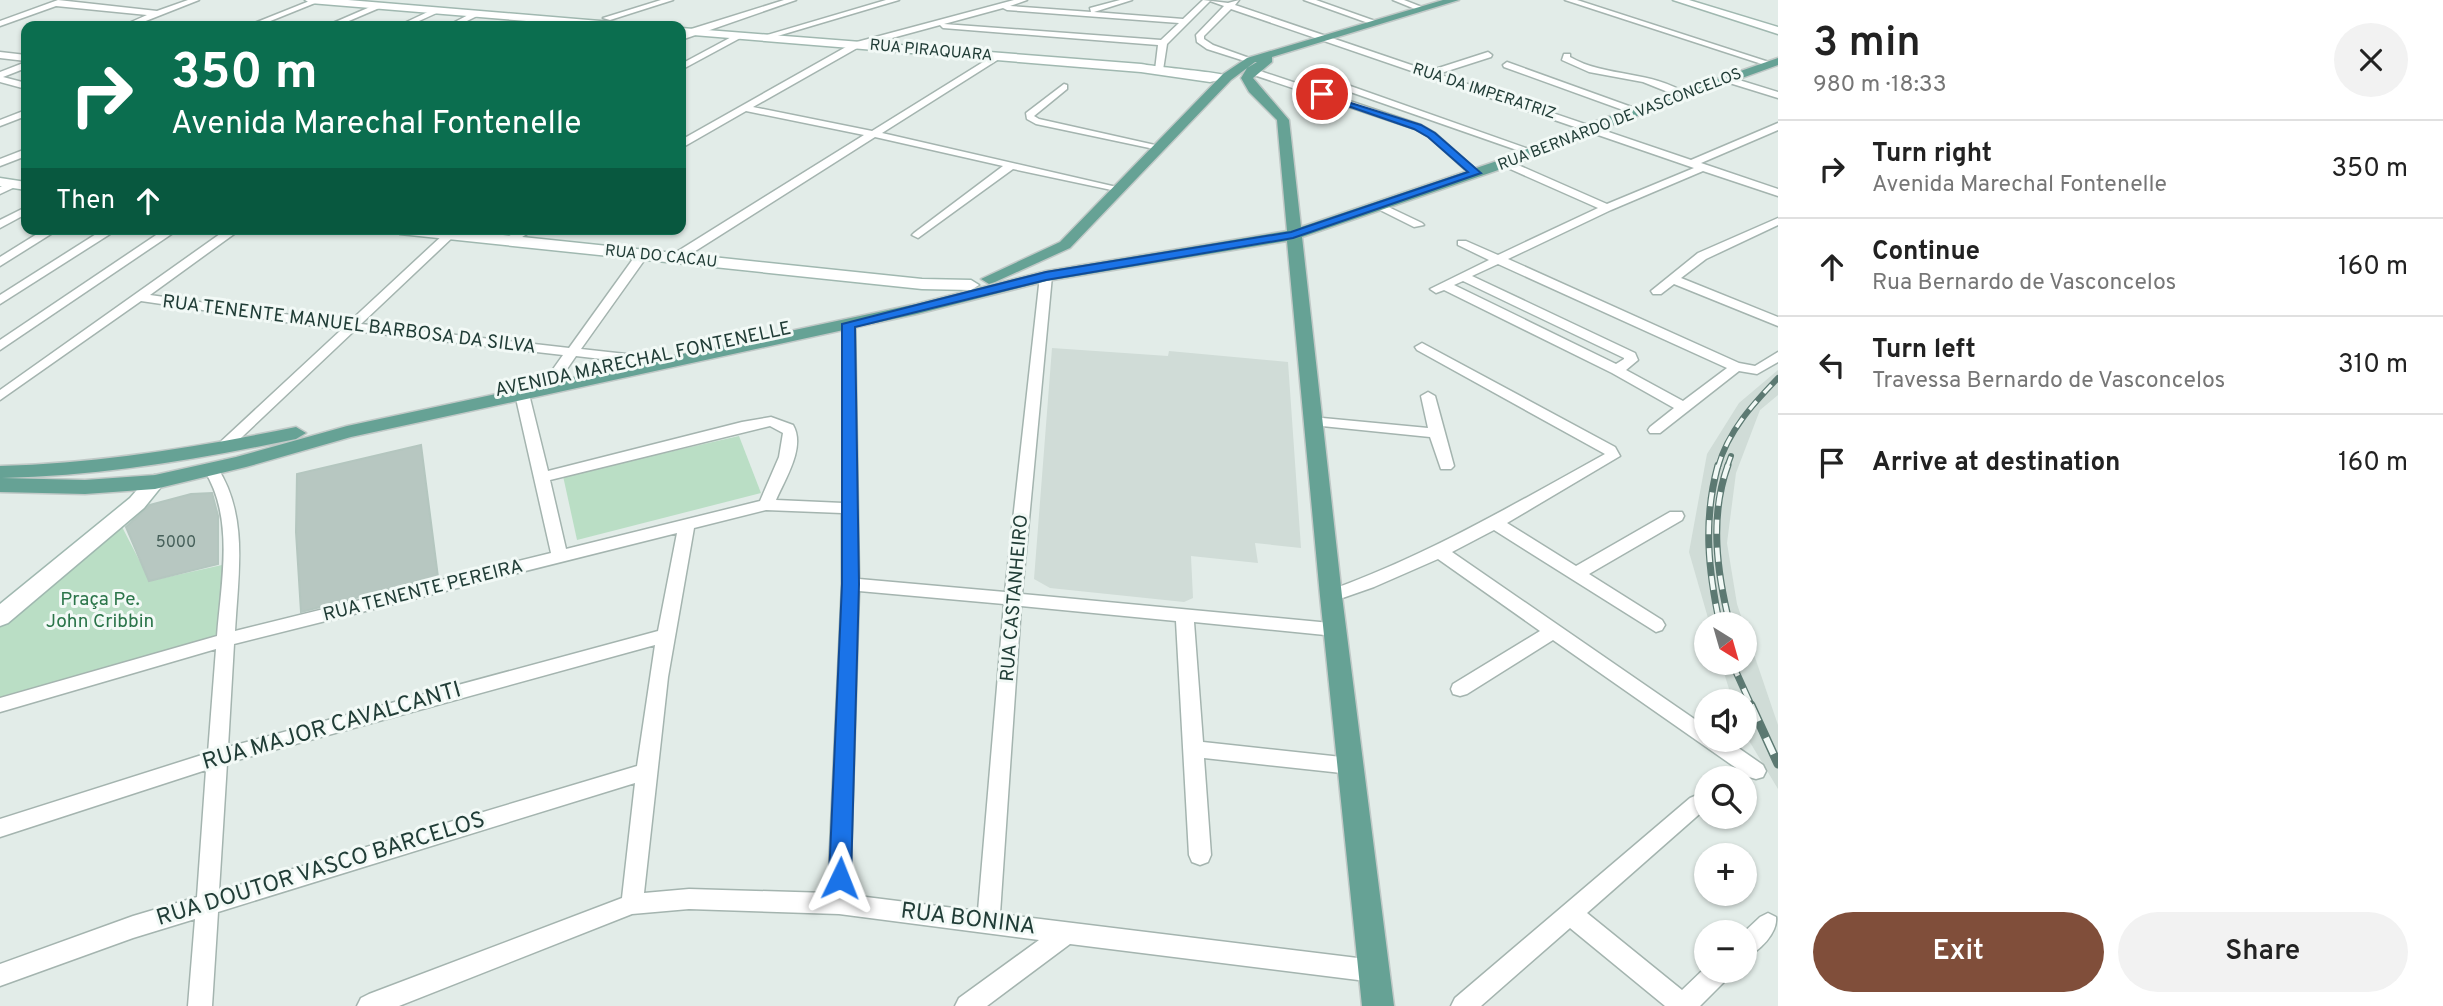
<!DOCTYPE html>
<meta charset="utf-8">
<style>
body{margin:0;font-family:Overpass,sans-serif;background:#f2f2f2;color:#222;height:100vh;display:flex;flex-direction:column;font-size:26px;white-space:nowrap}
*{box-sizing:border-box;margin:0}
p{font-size:23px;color:#767676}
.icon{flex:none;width:38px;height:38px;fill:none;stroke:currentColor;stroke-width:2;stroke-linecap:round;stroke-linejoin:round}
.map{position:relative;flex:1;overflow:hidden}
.panel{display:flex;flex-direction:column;background:#fff;width:665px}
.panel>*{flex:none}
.top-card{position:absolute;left:21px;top:21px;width:665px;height:214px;border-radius:14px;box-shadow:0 2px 5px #0004;background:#0b6e4f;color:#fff;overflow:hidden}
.needle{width:46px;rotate:143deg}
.tools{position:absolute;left:1694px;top:612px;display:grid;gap:14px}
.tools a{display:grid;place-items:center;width:63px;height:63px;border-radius:50%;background:#fff;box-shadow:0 2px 5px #0004;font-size:35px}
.pin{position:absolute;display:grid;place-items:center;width:60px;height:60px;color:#fff;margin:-30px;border:4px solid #fff;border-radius:50%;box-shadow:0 2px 7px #0007}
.me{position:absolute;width:77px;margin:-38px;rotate:2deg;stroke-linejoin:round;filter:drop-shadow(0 0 5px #0008)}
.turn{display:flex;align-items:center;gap:24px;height:147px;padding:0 35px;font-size:32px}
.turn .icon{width:91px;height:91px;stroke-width:2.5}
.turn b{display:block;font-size:49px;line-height:60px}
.then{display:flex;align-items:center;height:66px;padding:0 35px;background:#0003;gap:14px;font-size:26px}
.round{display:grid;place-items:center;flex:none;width:74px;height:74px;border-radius:37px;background:#f2f2f2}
.head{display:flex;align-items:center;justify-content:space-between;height:119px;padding:0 35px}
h1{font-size:42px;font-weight:600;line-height:52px}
.button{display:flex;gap:14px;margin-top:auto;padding:14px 35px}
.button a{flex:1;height:80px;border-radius:42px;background:#804e3a;color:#fff;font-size:28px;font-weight:600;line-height:80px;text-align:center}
.button a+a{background:#f2f2f2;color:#222}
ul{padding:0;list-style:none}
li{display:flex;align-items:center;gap:21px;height:98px;padding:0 35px;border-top:2px solid #e0e0e0}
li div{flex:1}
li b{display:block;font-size:26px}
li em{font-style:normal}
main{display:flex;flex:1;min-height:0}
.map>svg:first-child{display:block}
.built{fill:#d0dcd7}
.green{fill:#badec5}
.building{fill:#b7c7c1;stroke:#b4c6bf;stroke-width:2}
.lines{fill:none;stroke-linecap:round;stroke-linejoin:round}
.street-casing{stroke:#a4b4af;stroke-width:3}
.secondary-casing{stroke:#a0b8b0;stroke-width:3}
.primary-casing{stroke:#c1c9c7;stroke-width:3}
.street{fill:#fff;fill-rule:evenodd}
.secondary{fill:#fff;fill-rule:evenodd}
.primary{fill:#66a295;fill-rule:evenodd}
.rail-far2-casing{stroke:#5c7972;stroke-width:6}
.rail-far1-casing{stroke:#5c7972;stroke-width:7}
.rail-casing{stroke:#5c7972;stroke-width:9}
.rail-far2{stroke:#f2f9f6;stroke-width:3.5;stroke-dasharray:11;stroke-linecap:butt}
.rail-far1{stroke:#f2f9f6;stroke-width:4.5;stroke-dasharray:14;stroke-linecap:butt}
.rail{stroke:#f2f9f6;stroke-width:6;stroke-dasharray:18;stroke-linecap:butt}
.route{fill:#1a73e8;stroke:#114b97;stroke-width:2}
.labels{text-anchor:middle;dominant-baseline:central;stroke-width:6;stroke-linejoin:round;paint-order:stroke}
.far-street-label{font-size:16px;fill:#213d37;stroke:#f2f9f6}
.number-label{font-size:16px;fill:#46605a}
.street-label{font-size:19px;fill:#213d37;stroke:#f2f9f6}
.park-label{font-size:19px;fill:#2b754a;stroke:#f2f9f6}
.near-street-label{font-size:23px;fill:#213d37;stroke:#f2f9f6}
</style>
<main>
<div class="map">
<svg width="1778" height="1006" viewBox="0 0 1778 1006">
<rect width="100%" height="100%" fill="#e2ece8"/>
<g class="built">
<polygon points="1052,348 1168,356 1169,351 1288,362 1301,548 1255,543 1258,563 1191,556 1193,598 1184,602 1050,588 1034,579"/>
<polygon points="1778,370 1778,395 1760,410 1736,473 1727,543 1737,604 1744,625 1710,625 1689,552 1707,454 1739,403"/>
<polygon points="1745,628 1778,725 1778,789 1745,734 1745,702 1733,702 1721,663 1745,663"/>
</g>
<g class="green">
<polygon points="739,436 761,493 577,540 563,476"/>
<polygon points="120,523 150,581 222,565 223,633 0,701 0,622"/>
</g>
<g class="building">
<polygon points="421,445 438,577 301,612 296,532 297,474"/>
<polygon points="212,493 218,516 218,564 149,581 126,527 150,505 191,494"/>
</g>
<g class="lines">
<defs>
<g id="street">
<polygon points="58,0 157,11 188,0 199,0 133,26 122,26 147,15 56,6 0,26 0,21"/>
<polygon points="312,0 320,1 258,26 247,26"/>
<polygon points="661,0 673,0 610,20 603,18"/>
<polygon points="784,0 796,0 681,40 681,35 688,30"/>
<polygon points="886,0 899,0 764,40 757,38"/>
<path d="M 1014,0 L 1027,0 L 1010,6 L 1091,12 L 1090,8 L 1120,0 L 1132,0 L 1094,12 L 1183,19 L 1203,0 L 1228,3 L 1239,0 L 1235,5 L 1429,71 L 1488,52 L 1492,55 L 1491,57 L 1438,74 L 1691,160 L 1778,123 L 1778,130 L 1701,163 L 1778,189 L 1778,196 L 1703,171 L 1611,210 L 1508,259 L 1739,363 L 1755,366 L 1778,352 L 1778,362 L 1757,374 L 1739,371 L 1660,433 L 1650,433 L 1648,430 L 1650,427 L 1674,408 L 1612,373 L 1444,290 L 1436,293 L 1430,289 L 1489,260 L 1458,245 L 1458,241 L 1466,241 L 1498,255 L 1598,208 L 1501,165 L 1501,161 L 1509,161 L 1607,204 L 1694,168 L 1231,9 L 1204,36 L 1204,39 L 1213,45 L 1255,60 L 1251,63 L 1207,49 L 1197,42 L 1196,35 L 1224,6 L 1210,1 L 1167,44 L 1163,70 L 1159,73 L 1155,70 L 1158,45 L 943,28 L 940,25 L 859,47 L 753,107 L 872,131 L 996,54 L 999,55 L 999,59 L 882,133 L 1121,188 L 1121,192 L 1013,169 L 918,238 L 912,235 L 914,233 L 1003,166 L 875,137 L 678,262 L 670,262 L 670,256 L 864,135 L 746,111 L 685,146 L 681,147 L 681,140 L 853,43 ZM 1003,8 L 1007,10 L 1179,23 L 1161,40 L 944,24 ZM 1498,264 L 1727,368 L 1683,401 L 1626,370 L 1638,360 L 1635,353 L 1472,276 ZM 1463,281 L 1624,358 L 1624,359 L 1616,364 L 1454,285 Z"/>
<polygon points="1304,0 1316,0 1378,22 1371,24"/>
<polygon points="1393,0 1404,0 1427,9 1420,11"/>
<polygon points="1565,0 1577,0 1775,64 1768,66"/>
<polygon points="377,4 384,6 337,26 326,26"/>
<polygon points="434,9 441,11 408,26 398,26"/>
<polygon points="474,12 481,14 457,26 447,26"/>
<polygon points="737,34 744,36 681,70 681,64"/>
<polygon points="0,52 26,55 26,61 0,58"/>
<path d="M 1564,54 L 1570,54 L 1570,57 C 1606,78 1653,70 1688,95 L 1683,98 L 1643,82 L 1589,72 L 1562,60 Z"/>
<polygon points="26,62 26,68 3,77 26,83 26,89 0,82 0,72"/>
<polygon points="1507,62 1640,110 1642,112 1634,114 1504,67 1503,65"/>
<polygon points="1251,68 1296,83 1322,76 1537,152 1528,154 1319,81 1305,86 1421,125 1435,133 1480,173 1471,175 1429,137 1415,129 1248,73 1248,69"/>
<polygon points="1726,76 1778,92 1778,98 1723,81 1722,79"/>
<polygon points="1064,84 1067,85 1067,89 1034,116 1039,119 1164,147 1159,150 1036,124 1027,119 1026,113"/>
<polygon points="26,110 26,116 0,126 0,120"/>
<polygon points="26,149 26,156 0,166 0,159"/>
<polygon points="13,181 18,184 17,186 0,194 0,187"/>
<polygon points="1380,203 1422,223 1424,225 1414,227 1376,208 1374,206"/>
<polygon points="26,207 26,214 0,228 0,220"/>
<polygon points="1778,218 1778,225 1706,259 1681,278 1778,317 1778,326 1674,284 1661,294 1653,294 1651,291 1698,253"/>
<polygon points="45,229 59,229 0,266 0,257"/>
<polygon points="104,229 118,229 0,304 0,295"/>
<polygon points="165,229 179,229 0,350 0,340"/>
<polygon points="227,229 241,229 150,295 348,323 445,233 453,233 453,237 361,324 569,348 638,252 642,251 648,255 581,349 644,356 651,360 644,364 576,356 558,382 553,383 546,379 563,355 354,331 226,452 216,452 214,449 216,446 341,330 141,301 0,400 0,390"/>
<polygon points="520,229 535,229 514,242 506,242 506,238"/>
<path d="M 1046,272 L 1052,276 L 1022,594 L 1341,624 L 1344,629 L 1341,634 L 1335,636 L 1194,622 L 1203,742 L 1351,758 L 1358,760 L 1361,766 L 1358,772 L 1351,774 L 1204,758 L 1211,855 L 1208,862 L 1200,865 L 1192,862 L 1189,855 L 1176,621 L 1021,606 L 1000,914 L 1374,960 L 1382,963 L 1386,971 L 1382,979 L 1374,982 L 1070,944 L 987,1006 L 955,1006 L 959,998 L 1039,940 L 839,914 L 689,909 L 632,914 L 399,1006 L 357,1006 L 361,998 L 369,994 L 622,898 L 635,783 L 218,912 L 212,1006 L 188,1006 L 195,919 L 133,938 L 0,986 L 0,964 L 133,916 L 197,897 L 206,770 L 0,837 L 0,819 L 208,753 L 216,649 L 0,712 L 0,698 L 217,636 C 221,582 235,518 204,470 L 207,467 L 217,467 C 249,516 238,575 235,631 L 551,553 L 515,394 L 522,390 L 529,394 L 548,471 L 742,422 L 771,417 L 793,425 C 806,447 785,479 776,500 L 843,503 L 843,324 L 849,320 L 855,324 L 859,579 L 1005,592 L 1040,276 ZM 770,426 L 783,433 L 779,457 L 760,501 L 566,549 L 550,480 ZM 766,510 L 842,513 L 842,584 L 828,893 L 689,889 L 644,893 L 668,677 L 694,528 ZM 677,533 L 658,631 L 228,747 L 234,644 ZM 859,591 L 1004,604 L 978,911 L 850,895 ZM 655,645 L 637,766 L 219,891 L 227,763 Z"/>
<path d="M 1422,343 L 1615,447 L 1620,456 L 1507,523 L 1576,566 L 1670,512 L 1682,512 L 1684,516 L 1682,520 L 1589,574 L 1662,620 L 1665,625 L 1662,630 L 1656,632 L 1494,530 L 1452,552 L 1706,727 L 1706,740 L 1727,740 L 1763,765 L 1766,771 L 1763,777 L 1756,779 L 1749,777 L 1553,640 L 1467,694 L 1460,696 L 1453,694 L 1451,689 L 1453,684 L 1540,631 L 1438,559 L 1374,587 L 1331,602 L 1325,600 L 1322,596 L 1325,592 C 1424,557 1513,505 1605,454 L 1417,350 L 1415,347 Z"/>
<polygon points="1428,392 1435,396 1454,466 1451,469 1441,469 1430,437 1312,425 1305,421 1312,417 1428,428 1421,396"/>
<polygon points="1697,795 1704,798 1706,802 1704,810 1587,913 1682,990 1706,967 1706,971 1731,971 1727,979 1700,1006 1665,1006 1570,928 1481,1006 1451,1006 1455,998 1690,798"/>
<path d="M 1768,913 L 1776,917 C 1778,933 1759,952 1745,957 L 1743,933 L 1760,917 Z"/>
</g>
<g id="secondary">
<polygon points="305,0 348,0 624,23 629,26 588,26 310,3"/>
<polygon points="1673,0 1689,0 1778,27 1778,34"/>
<path d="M 681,28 L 1141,64 C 1156,67 1227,73 1233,77 L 1210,82 L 1141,72 L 681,34 Z"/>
<polygon points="0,178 26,182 26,190 0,186"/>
<polygon points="393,229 446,229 922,279 971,280 979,285 971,290 922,289 400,234"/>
<polygon points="155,475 165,482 144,508 8,623 0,626 0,604 130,498 148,477"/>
</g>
<path id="primary" d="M 1443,0 L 1459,0 L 1272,57 L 1272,62 L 1253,78 L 1289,120 L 1301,227 L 1500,160 L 1588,124 L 1778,58 L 1778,65 L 1598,130 L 1510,166 L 1302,237 L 1342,596 L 1394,1006 L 1362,1006 L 1320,596 L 1287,241 L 1047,281 L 917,314 L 351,437 L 246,467 L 155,489 L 85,494 L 0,492 L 0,466 C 100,463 198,447 296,427 L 306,433 L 296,439 C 199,459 102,476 2,478 L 85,480 L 155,475 L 236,457 L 347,426 L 916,304 L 1046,271 L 1287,231 L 1277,120 L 1249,92 L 1241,78 L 1247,68 L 1257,62 L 1255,62 L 1231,80 L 1070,248 L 995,282 L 989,284 L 981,279 L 1060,242 L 1223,74 L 1247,58 Z"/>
</defs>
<use href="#street" class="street-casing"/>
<use href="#secondary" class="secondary-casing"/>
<use href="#primary" class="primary-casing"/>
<use href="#street" class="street"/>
<use href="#secondary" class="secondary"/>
<use href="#primary" class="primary"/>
<defs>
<g id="rail-far2">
<path d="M 1718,467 C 1728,431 1753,404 1778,378"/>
<polyline points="1727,467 1731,456"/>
</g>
<g id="rail-far1">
<path d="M 1718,465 C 1703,520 1708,570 1720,625"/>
<path d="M 1728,465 C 1709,517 1717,573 1730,625"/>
<polyline points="1732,663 1752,707"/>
</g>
<polyline id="rail" points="1751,705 1778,764"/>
</defs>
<use href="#rail-far2" class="rail-far2-casing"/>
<use href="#rail-far1" class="rail-far1-casing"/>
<use href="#rail" class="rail-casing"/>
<use href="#rail-far2" class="rail-far2"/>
<use href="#rail-far1" class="rail-far1"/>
<use href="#rail" class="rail"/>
</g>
<polygon class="route" points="1319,93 1421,125 1435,133 1481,173 1293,238 1046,280 855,327 859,584 851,878 848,885 840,888 832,885 829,878 842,584 842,324 1046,272 1291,232 1468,172 1428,137 1414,129 1319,96"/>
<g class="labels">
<g class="far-street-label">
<text transform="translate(931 51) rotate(5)">RUA PIRAQUARA</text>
<text transform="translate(1484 92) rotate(18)">RUA DA IMPERATRIZ</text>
<text transform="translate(1620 120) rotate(-21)">RUA BERNARDO DE VASCONCELOS</text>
<text transform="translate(661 257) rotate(6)">RUA DO CACAU</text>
</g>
<g class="number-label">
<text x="176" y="543">5000</text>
</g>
<g class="street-label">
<text transform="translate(349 325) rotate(7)">RUA TENENTE MANUEL BARBOSA DA SILVA</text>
<text transform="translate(643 360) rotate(-12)">AVENIDA MARECHAL FONTENELLE</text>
<text transform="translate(423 591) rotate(-14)">RUA TENENTE PEREIRA</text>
<text transform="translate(1015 598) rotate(-85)">RUA CASTANHEIRO</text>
</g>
<g class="park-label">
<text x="100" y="600">Praça Pe.<tspan x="100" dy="22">John Cribbin</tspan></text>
</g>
<g class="near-street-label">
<text transform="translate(332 727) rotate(-16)">RUA MAJOR CAVALCANTI</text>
<text transform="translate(321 870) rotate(-17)">RUA DOUTOR VASCO BARCELOS</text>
<text transform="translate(968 920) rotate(7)">RUA BONINA</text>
</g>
</g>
</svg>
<div class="tools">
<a><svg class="needle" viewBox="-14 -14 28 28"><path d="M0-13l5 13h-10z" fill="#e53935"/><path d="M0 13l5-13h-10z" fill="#767676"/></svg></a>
<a><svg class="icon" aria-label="sound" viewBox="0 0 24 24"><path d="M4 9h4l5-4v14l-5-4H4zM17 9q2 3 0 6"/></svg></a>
<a><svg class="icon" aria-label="search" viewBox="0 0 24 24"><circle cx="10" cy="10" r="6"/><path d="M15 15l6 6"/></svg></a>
<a>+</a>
<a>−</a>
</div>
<div class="pin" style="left:1322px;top:94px;background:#d93025"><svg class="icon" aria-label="arrive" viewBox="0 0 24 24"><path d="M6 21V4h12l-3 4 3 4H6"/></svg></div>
<svg class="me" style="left:840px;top:878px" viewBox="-20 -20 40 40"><path d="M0-17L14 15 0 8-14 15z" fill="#1a73e8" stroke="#fff" stroke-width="4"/></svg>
<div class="top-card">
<div class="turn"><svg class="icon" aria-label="right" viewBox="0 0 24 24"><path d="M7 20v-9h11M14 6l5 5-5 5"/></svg><div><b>350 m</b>Avenida Marechal Fontenelle</div></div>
<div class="then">Then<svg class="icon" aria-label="ahead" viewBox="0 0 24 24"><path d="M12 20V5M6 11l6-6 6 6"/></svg></div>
</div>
</div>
<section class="panel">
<div class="head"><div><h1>3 min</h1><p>980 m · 18:33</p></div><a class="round"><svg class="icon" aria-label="close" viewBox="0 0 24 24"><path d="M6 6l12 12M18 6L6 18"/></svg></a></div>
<ul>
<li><svg class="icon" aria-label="right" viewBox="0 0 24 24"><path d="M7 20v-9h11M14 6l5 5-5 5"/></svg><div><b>Turn right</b><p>Avenida Marechal Fontenelle</p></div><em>350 m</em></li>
<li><svg class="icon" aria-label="ahead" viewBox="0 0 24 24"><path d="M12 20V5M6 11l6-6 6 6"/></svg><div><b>Continue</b><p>Rua Bernardo de Vasconcelos</p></div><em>160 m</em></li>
<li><svg class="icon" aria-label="left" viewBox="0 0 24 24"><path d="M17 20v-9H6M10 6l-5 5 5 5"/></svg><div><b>Turn left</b><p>Travessa Bernardo de Vasconcelos</p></div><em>310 m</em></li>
<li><svg class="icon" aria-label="arrive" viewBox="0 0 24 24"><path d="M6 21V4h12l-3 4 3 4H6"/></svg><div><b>Arrive at destination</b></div><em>160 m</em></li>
</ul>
<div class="button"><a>Exit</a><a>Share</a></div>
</section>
</main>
